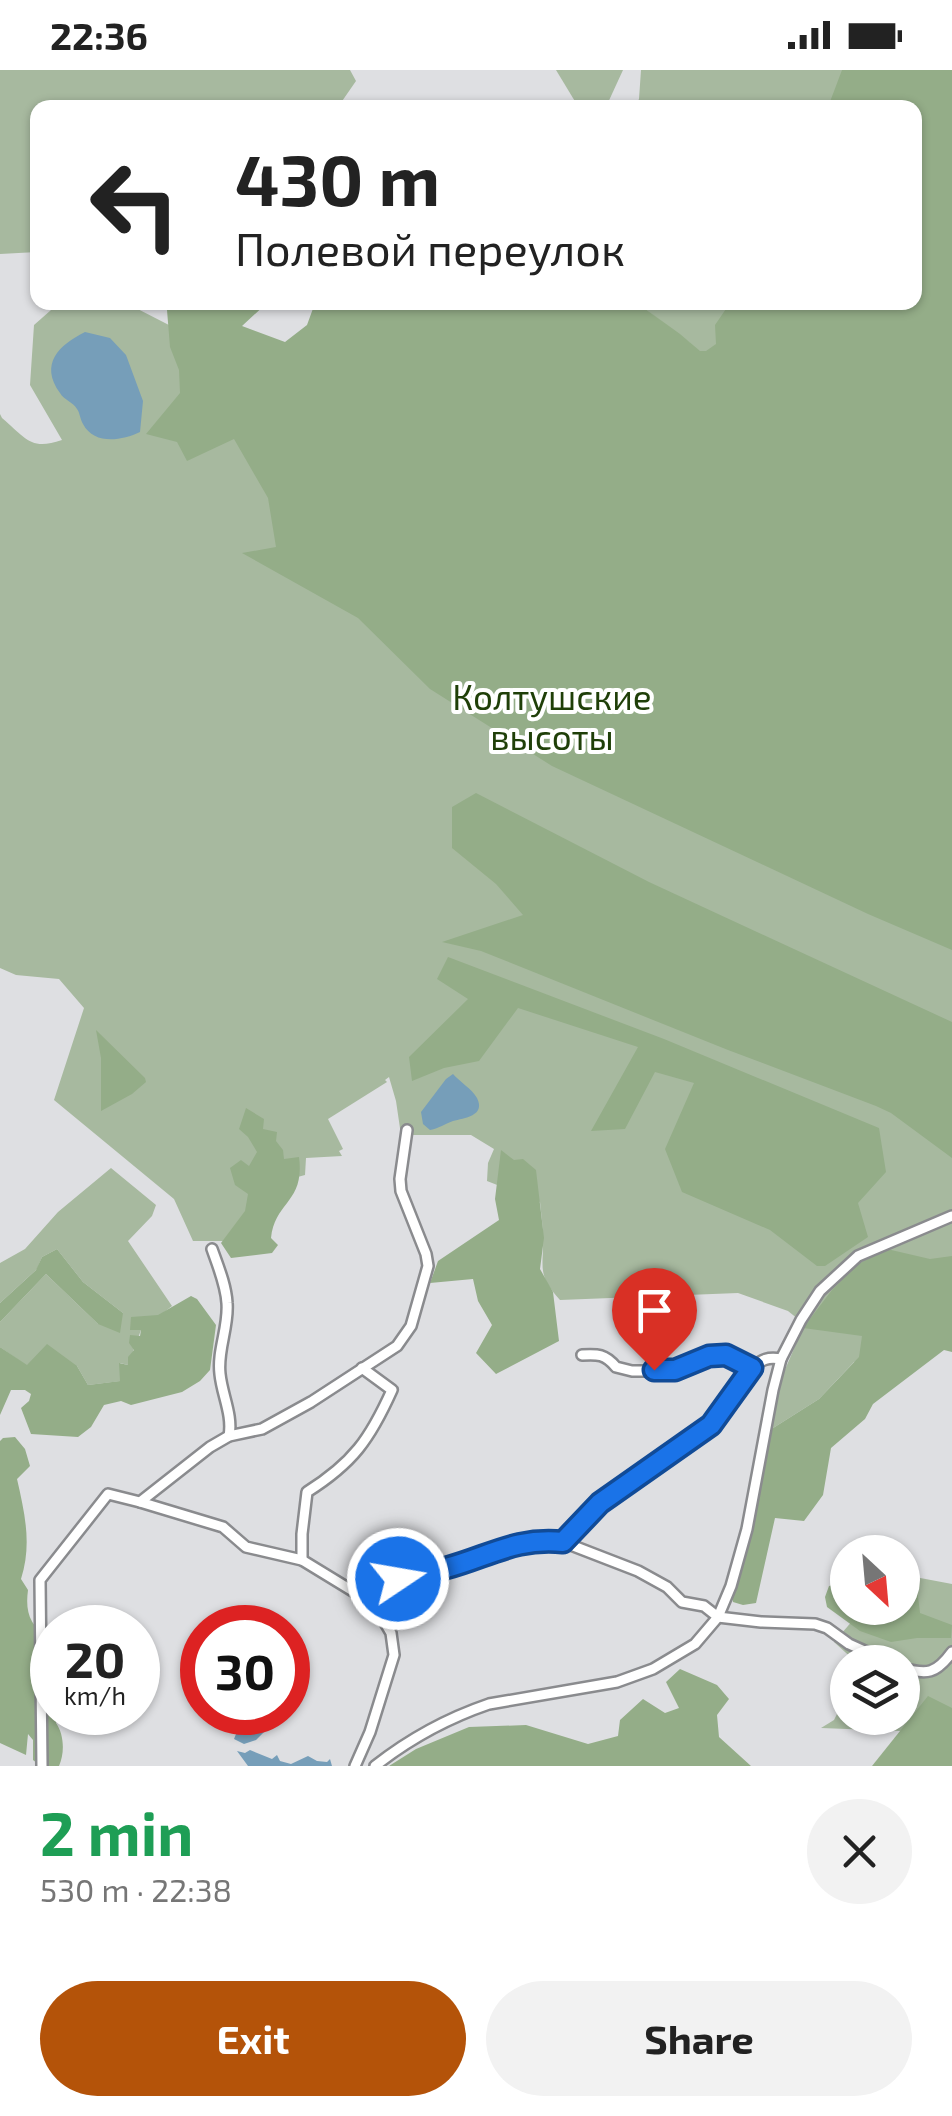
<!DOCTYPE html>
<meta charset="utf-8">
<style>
body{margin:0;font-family:"Exo 2",sans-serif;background:#f2f2f2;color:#222;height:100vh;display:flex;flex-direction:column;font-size:38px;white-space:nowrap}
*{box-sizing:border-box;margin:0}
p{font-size:32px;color:#767676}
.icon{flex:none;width:55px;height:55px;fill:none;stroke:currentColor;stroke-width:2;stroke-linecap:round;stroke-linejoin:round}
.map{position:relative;height:1696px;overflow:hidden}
.drawer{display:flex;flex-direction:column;background:#fff;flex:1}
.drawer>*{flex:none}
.banner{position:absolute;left:30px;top:30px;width:892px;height:210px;border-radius:20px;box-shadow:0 2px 8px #0004;background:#fff;color:#222;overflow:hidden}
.needle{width:65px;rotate:154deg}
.controls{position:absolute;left:830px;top:1465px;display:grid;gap:20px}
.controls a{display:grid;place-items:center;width:90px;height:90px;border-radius:50%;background:#fff;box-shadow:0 2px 8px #0004;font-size:50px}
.speed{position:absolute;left:30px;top:1535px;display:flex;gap:20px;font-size:50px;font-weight:700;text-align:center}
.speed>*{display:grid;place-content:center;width:130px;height:130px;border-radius:50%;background:#fff;box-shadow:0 2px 8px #0004;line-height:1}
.speed small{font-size:25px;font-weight:400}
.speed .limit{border:15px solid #d22;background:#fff;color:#111}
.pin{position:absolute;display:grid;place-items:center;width:85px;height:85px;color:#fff;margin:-102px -42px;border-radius:50% 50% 50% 0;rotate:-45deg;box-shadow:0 0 10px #0007}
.pin .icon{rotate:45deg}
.me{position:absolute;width:110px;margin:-55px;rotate:78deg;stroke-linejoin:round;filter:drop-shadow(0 0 8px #0008)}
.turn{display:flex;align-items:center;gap:35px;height:210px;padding:0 40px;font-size:45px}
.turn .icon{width:130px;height:130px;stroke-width:2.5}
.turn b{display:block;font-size:70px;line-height:85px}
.round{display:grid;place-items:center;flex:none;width:105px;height:105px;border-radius:52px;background:#f2f2f2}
.head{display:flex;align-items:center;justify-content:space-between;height:170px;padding:0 40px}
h1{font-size:60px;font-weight:700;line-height:75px;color:#1e9e55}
.action{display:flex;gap:20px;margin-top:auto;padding:20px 40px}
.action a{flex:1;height:115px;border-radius:60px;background:#b45309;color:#fff;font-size:40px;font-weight:700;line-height:115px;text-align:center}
.action a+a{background:#f2f2f2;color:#222}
.status{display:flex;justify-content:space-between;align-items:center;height:70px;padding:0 50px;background:#fff;direction:ltr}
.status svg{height:28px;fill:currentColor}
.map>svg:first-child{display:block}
.green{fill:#a7b99f}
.forest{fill:#94ad88}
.water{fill:#769eb9}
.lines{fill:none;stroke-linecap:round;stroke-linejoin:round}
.minor-casing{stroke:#8a8b8e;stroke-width:14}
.minor{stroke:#fff;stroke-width:9}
.route-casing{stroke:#114b97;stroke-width:25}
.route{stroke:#1a73e8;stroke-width:18}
.labels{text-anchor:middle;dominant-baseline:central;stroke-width:8;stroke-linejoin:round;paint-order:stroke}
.park-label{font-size:35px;fill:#1f3f08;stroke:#fff}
</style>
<div class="status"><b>22:36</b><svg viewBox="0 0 49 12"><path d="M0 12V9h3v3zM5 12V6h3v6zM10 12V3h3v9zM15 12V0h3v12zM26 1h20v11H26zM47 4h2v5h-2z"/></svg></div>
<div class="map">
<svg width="952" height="1696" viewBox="0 0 952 1696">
<rect width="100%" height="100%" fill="#dedfe2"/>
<g class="green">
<polygon points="0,0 350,0 356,11 338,37 38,38 37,182 0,184"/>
<polygon points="556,0 623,0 606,37 579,38"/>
<path d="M 641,0 L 952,0 L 952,1275 L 854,1292 L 819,1329 L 770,1360 L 780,1311 L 803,1258 L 808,1257 L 788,1241 L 738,1223 L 560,1230 C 536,1204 544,1197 543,1167 C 543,1155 541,1144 540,1132 L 487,1111 L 488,1093 L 494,1079 L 471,1065 L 401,1065 L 396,1031 L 389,1007 L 385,1010 L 387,1012 L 328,1049 L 343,1079 L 339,1081 L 342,1086 L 306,1088 L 305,1105 L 268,1115 L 241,1171 L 193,1171 L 174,1129 L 54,1030 L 84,938 L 59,909 L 16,905 L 0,898 L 0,344 L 2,348 C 26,368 30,381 62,370 L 30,315 L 34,255 L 59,233 L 126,233 L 204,273 L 690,273 L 637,233 L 915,232 L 915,38 L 635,37 L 639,29 Z"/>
<polygon points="111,1098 156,1135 152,1146 128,1171 172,1236 141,1260 128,1295 120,1293 121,1311 88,1315 77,1296 27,1296 0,1277 0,1252 46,1204 98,1254 123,1243 83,1212 57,1179 42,1187 37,1199 0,1233 0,1193 25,1179 58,1142"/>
<polygon points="915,1507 952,1514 952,1663 821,1658 834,1650 847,1624 848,1648 902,1648 902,1592 856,1592 834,1572 861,1541 902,1538 903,1514"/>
</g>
<g class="forest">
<polygon points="842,0 952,0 952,880 868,844 552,696 430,619 358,548 242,483 276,477 268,428 234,369 187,391 177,372 146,364 180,323 179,300 170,277 167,240 177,233 267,233 242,256 285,272 307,255 315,233 637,233 680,264 700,281 706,281 716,274 715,255 730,233 915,232 915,38 828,37"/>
<polygon points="476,723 649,812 952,952 952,1088 891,1043 876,1036 728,980 481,881 442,872 523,845 496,814 452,778 452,737"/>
<polygon points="448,887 664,969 879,1058 886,1102 858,1133 868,1167 825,1196 817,1196 770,1160 682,1122 665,1079 694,1013 655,1002 625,1059 591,1061 638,977 518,938 479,991 444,998 412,1011 409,987 468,929 437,909"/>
<polygon points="96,960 145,1008 146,1012 132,1024 101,1041 101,988"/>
<path d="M 246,1038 L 264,1049 L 263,1059 L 277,1062 L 276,1071 L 283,1080 L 284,1089 L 299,1087 C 305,1133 275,1131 271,1168 L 278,1175 L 272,1183 L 231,1188 L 221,1173 L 245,1141 L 248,1124 L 235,1115 L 230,1098 L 241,1090 L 249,1096 L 257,1082 L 248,1067 L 239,1059 Z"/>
<polygon points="501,1080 514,1090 523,1089 536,1100 544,1168 540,1199 553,1222 559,1271 496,1304 476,1283 492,1255 478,1231 473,1209 430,1213 438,1191 499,1150 495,1129"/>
<polygon points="57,1179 83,1212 123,1243 120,1263 98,1254 46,1204 0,1252 0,1233 36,1200 42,1187"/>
<polygon points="887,1179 930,1189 952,1186 952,1282 944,1280 873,1334 865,1349 831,1378 823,1425 804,1451 775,1448 756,1533 743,1535 733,1532 732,1526 770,1360 819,1329 859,1287 862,1266 803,1258 832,1220 858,1194"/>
<polygon points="191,1226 197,1229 216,1255 210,1300 200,1311 182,1322 131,1335 121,1331 104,1335 91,1357 78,1367 31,1364 21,1338 29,1331 31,1324 25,1320 11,1320 0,1345 0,1277 27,1295 47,1274 77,1296 88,1315 120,1311 119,1293 128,1295 128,1287 134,1280 129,1273 130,1265 140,1266 141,1260 130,1260 131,1247 158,1245"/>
<path d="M 15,1367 L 25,1379 L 30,1396 L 17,1409 C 25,1444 32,1475 21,1509 L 28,1520 C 25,1542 30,1555 48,1569 L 52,1566 L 52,1642 L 58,1643 L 56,1653 C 64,1664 65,1683 59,1696 L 41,1696 L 33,1690 L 33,1670 L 28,1664 L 26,1685 L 0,1673 L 0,1371 L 3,1368 Z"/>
<polygon points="847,1511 848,1538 902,1538 903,1514 917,1518 920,1543 952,1555 951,1568 917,1568 891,1572 860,1561 827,1537 825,1527 829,1516"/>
<polygon points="680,1599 717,1615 729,1629 717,1645 719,1667 751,1696 389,1696 416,1679 469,1657 526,1655 588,1674 618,1666 620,1650 643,1629 665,1643 679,1638 666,1612"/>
<polygon points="928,1626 952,1638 952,1696 872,1696"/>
</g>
<g class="water">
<path d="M 85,262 L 110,268 L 126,285 L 143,331 L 140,362 C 121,371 94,375 83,354 C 80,349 80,343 77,339 C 73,332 64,330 60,323 C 39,294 59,275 85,262 Z"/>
<path d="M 453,1004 C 460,1012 472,1019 477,1028 C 486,1046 464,1048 453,1051 C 444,1054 440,1058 430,1060 L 423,1054 L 421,1042 L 446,1009 Z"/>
<polygon points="204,1643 279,1643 268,1644 264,1651 268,1658 256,1670 244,1674 234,1669 240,1654 208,1650"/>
<polygon points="250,1680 272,1689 277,1685 280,1691 291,1694 308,1686 317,1691 327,1692 330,1689 332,1696 248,1696 237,1681 245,1683"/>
</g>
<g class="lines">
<defs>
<g id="minor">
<path d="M 212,1179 C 218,1196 226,1215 227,1233 C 229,1257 217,1280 220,1304 C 222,1325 233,1345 229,1366"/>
<path d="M 582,1285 C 598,1284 605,1284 616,1297 L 632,1301 L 675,1301 L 709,1286 L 726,1285 L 752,1298"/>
<polyline points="140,1432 223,1457 246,1477 302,1490 374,1534 391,1563 394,1585 370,1662 355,1696"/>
<path d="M 563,1472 L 600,1433 L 711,1355 L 752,1298 C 762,1289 768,1287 781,1289"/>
<path d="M 302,1490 L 302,1464 L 307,1422 C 353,1393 370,1369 392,1320 L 362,1298"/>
<polyline points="374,1534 388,1515 398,1509 448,1498 501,1478 549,1470 563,1472 638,1501 667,1517 682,1532 704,1536 718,1547 761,1552 815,1554 827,1558 849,1574 889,1592"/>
<path d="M 902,1598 C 927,1605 936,1604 952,1582"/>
<polyline points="42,1696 40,1510 108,1424 140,1432 210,1377 229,1366 262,1359 311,1332 397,1276 411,1256 428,1196 426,1184 401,1121 400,1109 407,1060"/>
<path d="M 375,1696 C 408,1670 448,1648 489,1634 L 617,1612 L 653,1599 L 695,1574 L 718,1547 L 731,1516 L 747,1459 L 773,1320 L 781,1289 L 801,1250 L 820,1221 L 858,1186 L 952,1146"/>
</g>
</defs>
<use href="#minor" class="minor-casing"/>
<use href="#minor" class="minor"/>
</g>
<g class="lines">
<defs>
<path id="route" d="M 398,1509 C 414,1505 430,1503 446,1498 C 488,1487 516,1467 563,1472 L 600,1433 L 711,1355 L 752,1298 L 726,1285 L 709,1286 L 675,1300 L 654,1300"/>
</defs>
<use href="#route" class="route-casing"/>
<use href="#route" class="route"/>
</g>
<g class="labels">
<g class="park-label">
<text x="552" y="626">Колтушские<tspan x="552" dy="40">высоты</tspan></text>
</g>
</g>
</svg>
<div class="controls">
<a><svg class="needle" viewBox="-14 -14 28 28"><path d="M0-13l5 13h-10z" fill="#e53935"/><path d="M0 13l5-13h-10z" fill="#767676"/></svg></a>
<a><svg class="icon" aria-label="layers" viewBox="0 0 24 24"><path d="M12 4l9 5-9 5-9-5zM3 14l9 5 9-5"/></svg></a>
</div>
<div class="speed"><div>20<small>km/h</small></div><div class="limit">30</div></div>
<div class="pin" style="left:654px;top:1300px;background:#d93025"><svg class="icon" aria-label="arrive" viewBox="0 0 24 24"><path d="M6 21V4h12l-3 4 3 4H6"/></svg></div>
<svg class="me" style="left:398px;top:1509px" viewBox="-20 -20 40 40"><circle r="17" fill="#1a73e8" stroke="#fff" stroke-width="3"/><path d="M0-11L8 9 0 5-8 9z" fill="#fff"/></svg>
<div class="banner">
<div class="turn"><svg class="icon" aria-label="left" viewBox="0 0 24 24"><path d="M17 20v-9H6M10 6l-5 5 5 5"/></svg><div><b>430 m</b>Полевой переулок</div></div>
</div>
</div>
<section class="drawer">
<div class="head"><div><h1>2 min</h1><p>530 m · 22:38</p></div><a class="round"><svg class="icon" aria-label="close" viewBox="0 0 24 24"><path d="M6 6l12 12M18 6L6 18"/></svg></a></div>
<div class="action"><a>Exit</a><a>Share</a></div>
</section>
